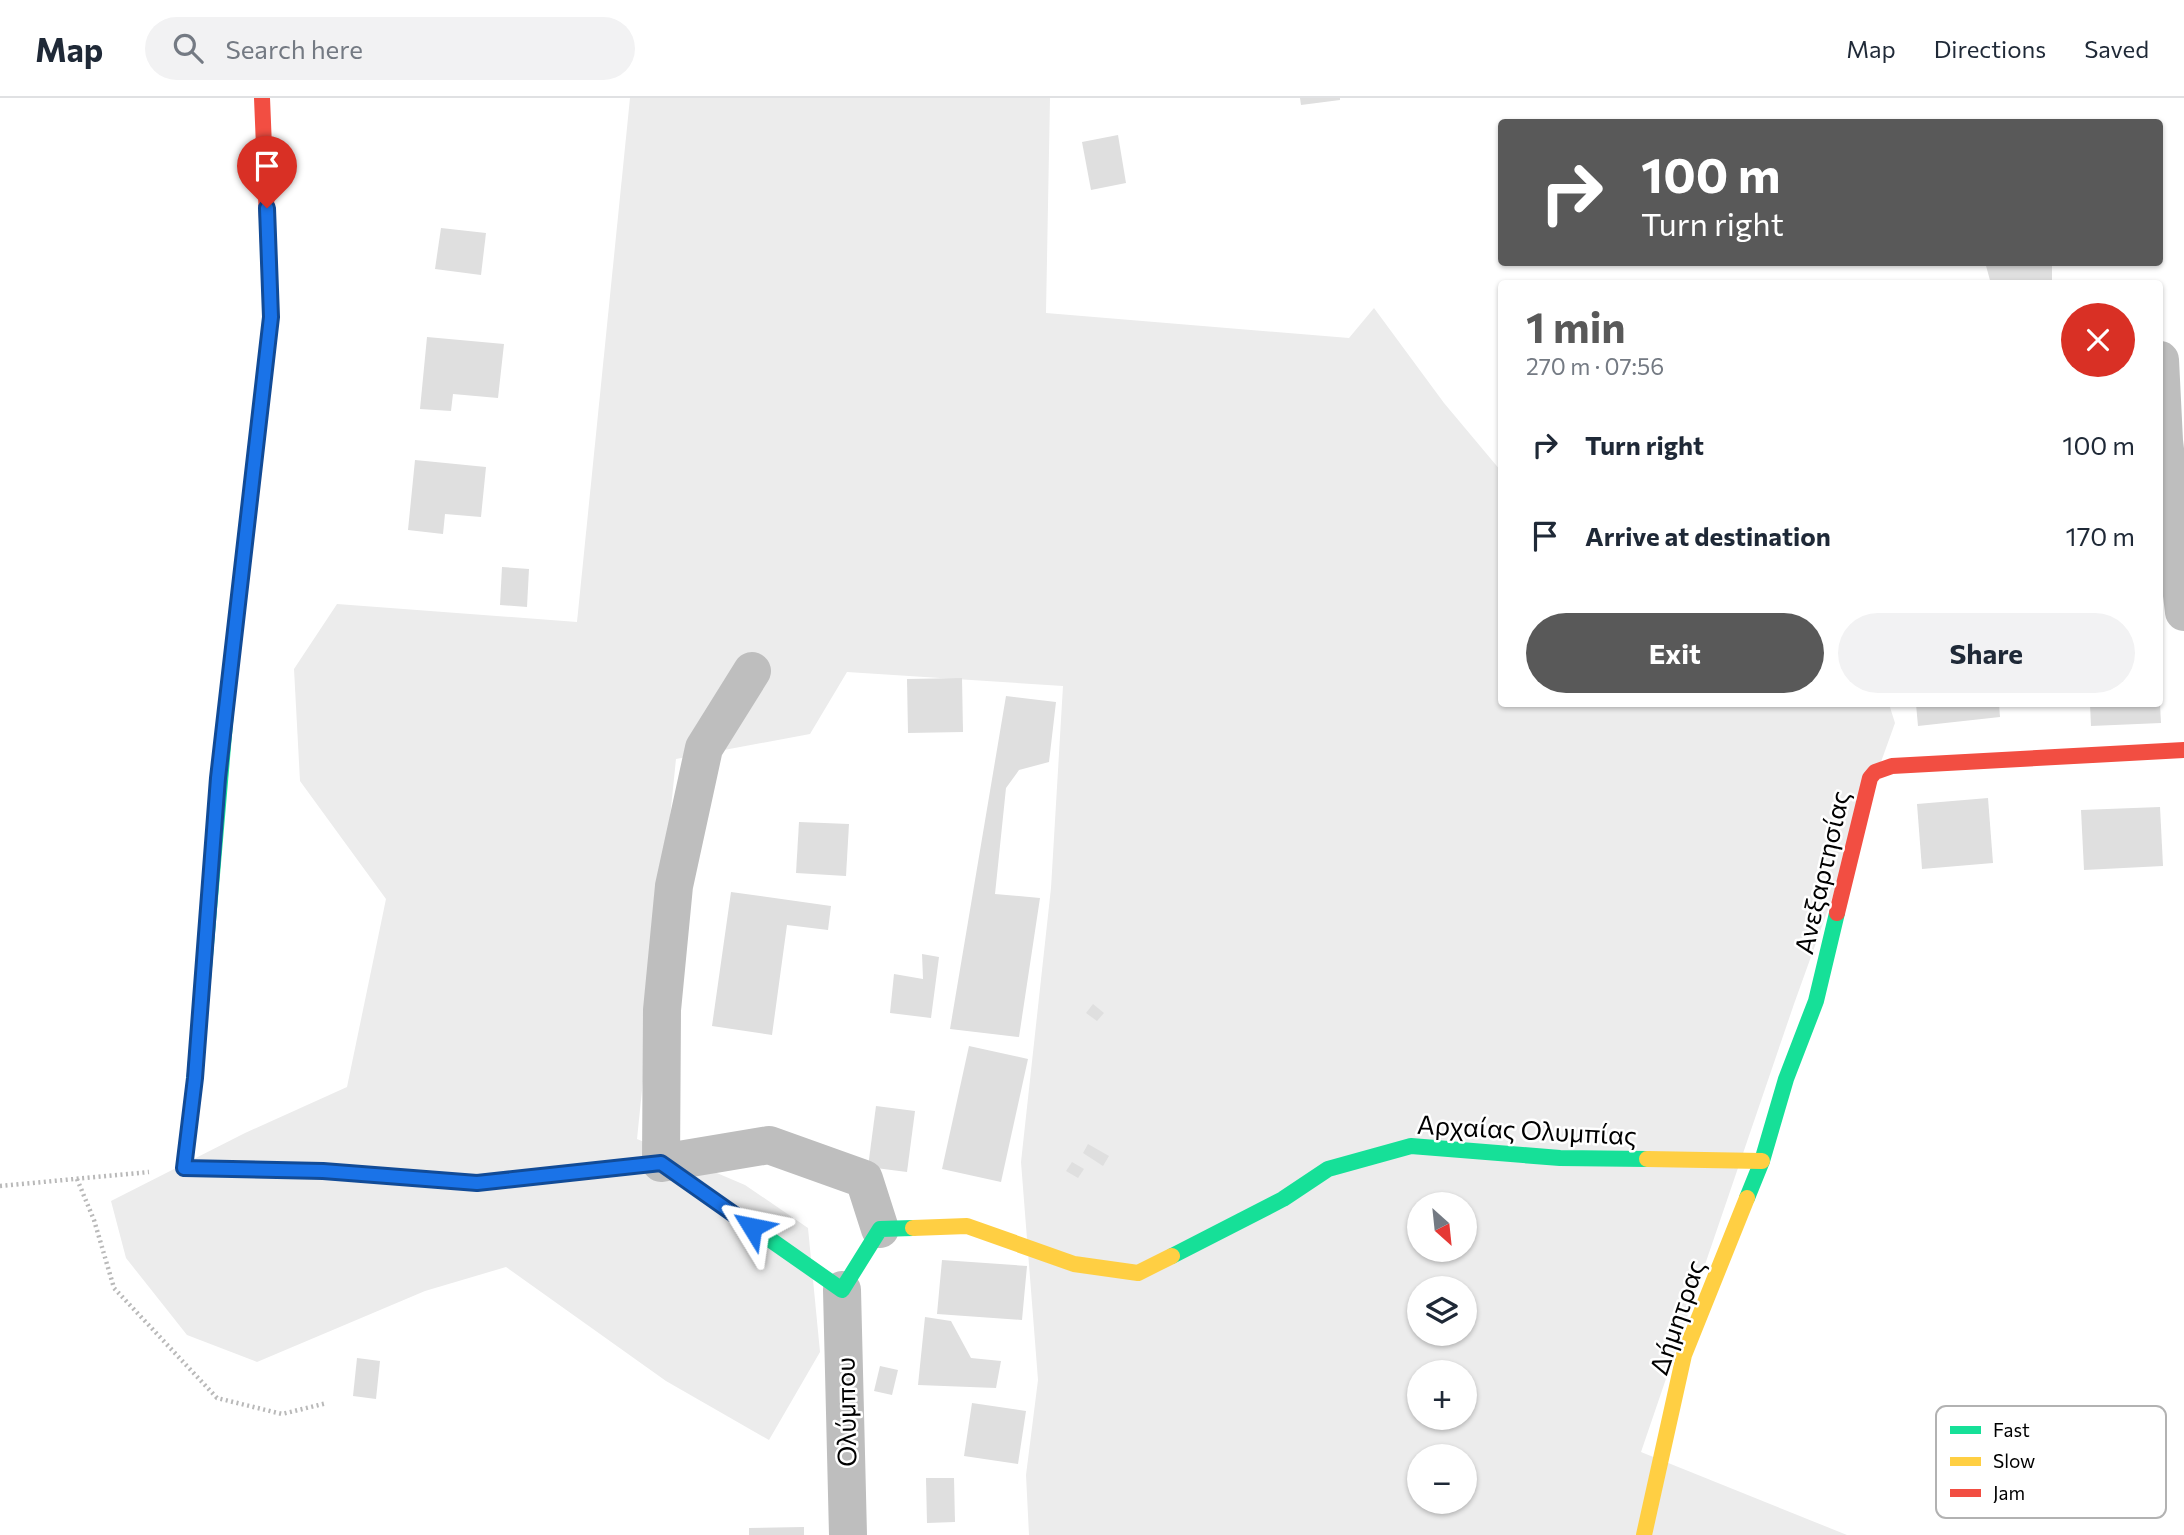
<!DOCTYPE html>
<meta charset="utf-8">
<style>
body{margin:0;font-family:Commissioner,sans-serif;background:#f2f2f3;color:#1f2937;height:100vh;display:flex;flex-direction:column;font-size:26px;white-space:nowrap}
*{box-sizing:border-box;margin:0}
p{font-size:23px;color:#747a83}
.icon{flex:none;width:38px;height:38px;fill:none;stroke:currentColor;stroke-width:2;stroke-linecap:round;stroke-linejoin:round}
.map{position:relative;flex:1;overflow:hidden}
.sheet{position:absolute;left:1498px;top:182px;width:665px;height:427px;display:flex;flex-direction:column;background:#fff;border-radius:7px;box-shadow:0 2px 5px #0004}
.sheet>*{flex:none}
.banner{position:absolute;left:1498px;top:21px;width:665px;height:147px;border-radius:7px;box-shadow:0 2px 5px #0004;background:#595959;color:#fff;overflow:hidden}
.needle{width:46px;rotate:153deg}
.buttons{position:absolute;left:1407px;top:1094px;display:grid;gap:14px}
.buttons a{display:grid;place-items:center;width:70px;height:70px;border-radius:50%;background:#fff;box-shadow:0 2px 5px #0004;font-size:35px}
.pin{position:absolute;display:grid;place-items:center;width:60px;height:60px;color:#fff;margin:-72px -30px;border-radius:50% 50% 50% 0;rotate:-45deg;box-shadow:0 0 7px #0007}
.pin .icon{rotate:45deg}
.me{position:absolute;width:77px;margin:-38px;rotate:305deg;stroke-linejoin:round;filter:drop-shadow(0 0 5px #0008)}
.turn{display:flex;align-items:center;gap:24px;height:147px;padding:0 28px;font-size:32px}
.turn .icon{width:91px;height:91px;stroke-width:2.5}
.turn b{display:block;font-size:49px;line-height:60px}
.round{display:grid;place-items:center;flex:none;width:74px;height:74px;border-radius:37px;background:#f2f2f3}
.summary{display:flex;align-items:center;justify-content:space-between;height:119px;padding:0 28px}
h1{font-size:42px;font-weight:700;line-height:52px;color:#595959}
.button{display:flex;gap:14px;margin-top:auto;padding:14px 28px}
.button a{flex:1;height:80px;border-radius:42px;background:#595959;color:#fff;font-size:28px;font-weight:700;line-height:80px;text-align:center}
.button a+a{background:#f2f2f3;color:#1f2937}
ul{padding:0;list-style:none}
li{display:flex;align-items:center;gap:21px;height:91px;padding:0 28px}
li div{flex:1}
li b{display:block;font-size:26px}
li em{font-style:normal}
header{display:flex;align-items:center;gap:42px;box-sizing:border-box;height:98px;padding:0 35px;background:#fff;border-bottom:2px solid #e0e1e3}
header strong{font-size:33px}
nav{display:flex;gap:38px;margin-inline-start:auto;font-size:24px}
.search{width:490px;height:63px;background:#f2f2f3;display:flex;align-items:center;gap:18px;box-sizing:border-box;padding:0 24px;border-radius:38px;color:#747a83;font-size:26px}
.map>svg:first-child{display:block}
.green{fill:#ececec;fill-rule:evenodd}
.building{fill:#dfdfdf}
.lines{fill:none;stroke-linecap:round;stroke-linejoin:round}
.path{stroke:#b9b9b9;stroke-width:4.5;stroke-dasharray:2 3.5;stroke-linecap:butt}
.street{stroke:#bebebe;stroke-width:38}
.fast{stroke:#16e098;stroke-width:16}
.slow{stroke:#ffcf43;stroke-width:16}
.jam{stroke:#f24e42;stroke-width:16}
.route-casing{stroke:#114b97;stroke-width:18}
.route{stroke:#1a73e8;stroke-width:12}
.labels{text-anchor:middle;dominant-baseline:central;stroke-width:5;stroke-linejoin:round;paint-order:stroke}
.street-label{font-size:26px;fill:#000;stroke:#fff}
.key{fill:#fff;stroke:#b2b2b2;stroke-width:2}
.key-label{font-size:19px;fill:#000}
</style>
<header>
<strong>Map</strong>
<div class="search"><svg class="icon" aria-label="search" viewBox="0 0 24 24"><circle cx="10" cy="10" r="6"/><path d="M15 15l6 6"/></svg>Search here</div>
<nav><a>Map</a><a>Directions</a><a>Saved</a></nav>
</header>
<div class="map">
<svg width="2184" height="1437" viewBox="0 0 2184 1437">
<rect width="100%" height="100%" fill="#fff"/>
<path class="green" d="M 630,0 L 1050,0 L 1046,215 L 1349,240 L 1374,210 L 1444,305 L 1501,373 L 1502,606 L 1889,606 L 1895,625 L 1794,906 L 1641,1354 L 1847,1437 L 1029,1437 L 1026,1377 L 1038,1282 L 1021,1064 L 1051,790 L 1063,588 L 847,574 L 810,636 L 676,661 L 637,1041 L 745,1087 L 808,1130 L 820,1254 L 769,1342 L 666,1283 L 506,1169 L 425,1193 L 257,1264 L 187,1237 L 126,1160 L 111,1103 L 245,1035 L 347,989 L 386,801 L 300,683 L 294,571 L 337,506 L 577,524 ZM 1419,1106 L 1465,1106 L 1465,1152 L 1419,1152 ZM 1419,1190 L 1465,1190 L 1465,1236 L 1419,1236 ZM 1419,1274 L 1465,1274 L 1465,1320 L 1419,1320 ZM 1419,1358 L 1465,1358 L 1465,1404 L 1419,1404 Z"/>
<g class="building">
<polygon points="1300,0 1340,0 1340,2 1301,7"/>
<polygon points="1118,37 1126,85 1091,92 1082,44"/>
<polygon points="441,130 486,135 481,177 435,171"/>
<polygon points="1985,164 2052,164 2052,186 1991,186"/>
<polygon points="427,239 504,246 498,300 453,296 451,313 420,311"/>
<polygon points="415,362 486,369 481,419 445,416 443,436 408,432"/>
<polygon points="502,469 529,471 527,509 500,507"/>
<polygon points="962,580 963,634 908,635 907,581"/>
<polygon points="1006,598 1056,604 1049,664 1019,672 1006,690 995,796 1040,800 1019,939 950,931"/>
<polygon points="1916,606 1999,606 2000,619 1918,628"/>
<polygon points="2090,606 2160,606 2161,625 2091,628"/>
<polygon points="1988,700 1993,765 1922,771 1917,706"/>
<polygon points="2160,709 2163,768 2084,772 2081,712"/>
<polygon points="799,724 849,726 846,778 796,775"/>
<polygon points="731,794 831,808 828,832 787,827 772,937 712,928"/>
<polygon points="922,856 939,859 931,920 890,915 894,876 923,881"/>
<polygon points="1093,906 1104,915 1097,923 1086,915"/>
<polygon points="969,948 1028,961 1001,1084 942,1071"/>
<polygon points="876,1008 915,1013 907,1074 868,1069"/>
<polygon points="1088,1046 1109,1058 1103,1068 1083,1055"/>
<polygon points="1072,1064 1084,1071 1078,1080 1066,1073"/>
<polygon points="942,1162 1027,1168 1022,1222 937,1216"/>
<polygon points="925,1219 951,1223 971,1260 1001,1263 996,1290 918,1287"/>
<polygon points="357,1260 380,1263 376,1301 353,1298"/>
<polygon points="880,1268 898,1272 892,1297 874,1293"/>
<polygon points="972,1305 1026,1313 1018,1366 964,1358"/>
<polygon points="926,1380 954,1380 955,1424 927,1425"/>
<polygon points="804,1429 804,1437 749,1437 749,1430"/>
</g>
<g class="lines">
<g class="path">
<polyline points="77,1081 94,1122 114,1190 217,1300 282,1316 327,1305"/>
<polyline points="0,1088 149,1074"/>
</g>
<g class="street">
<polyline points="2160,262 2164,343 2184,514"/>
<polyline points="752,573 704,650 674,788 662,912 661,1065 769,1047 864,1081 880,1131"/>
<polyline points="842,1192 848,1437"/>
</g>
<g class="fast">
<polyline points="194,986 227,602"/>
<polyline points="609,1071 661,1065 842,1192 880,1131 913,1130"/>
<polyline points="1747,1100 1762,1063 1786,981 1816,903 1837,815"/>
<polyline points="1172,1158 1283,1101 1328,1071 1411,1048 1560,1060 1647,1061"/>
</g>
<g class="slow">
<polyline points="1647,1061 1762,1063"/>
<polyline points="913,1130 967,1128 1074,1166 1138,1175 1172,1158"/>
<polyline points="1644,1437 1684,1257 1747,1100"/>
</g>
<g class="jam">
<polyline points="227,602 271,219 262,0"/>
<polyline points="1837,815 1870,680 1875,674 1892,668 2184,652"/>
<polyline points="194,986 184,1070 323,1073 477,1085 609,1071"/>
</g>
</g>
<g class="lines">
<defs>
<polyline id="route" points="267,110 271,219 218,680 195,980 184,1070 323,1073 477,1085 661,1065 752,1129"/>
</defs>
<use href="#route" class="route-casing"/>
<use href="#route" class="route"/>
</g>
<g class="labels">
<g class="street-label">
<text transform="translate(1821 774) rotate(-77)">Ανεξαρτησίας</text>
<text transform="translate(1527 1031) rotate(3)">Αρχαίας Ολυμπίας</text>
<text transform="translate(1676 1219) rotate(-71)">Δήμητρας</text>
<text transform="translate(845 1314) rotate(-91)">Ολύμπου</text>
</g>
</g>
<rect x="1936" y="1308" width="230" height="112" rx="10" class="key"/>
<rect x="1950" y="1328" width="31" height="8" fill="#16e098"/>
<rect x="1950" y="1359" width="31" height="9" fill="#ffcf43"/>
<rect x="1950" y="1391" width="31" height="8" fill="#f24e42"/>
<g class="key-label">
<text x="1993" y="1339">Fast</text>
<text x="1993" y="1370">Slow</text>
<text x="1993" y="1402">Jam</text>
</g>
</svg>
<div class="buttons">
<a><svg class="needle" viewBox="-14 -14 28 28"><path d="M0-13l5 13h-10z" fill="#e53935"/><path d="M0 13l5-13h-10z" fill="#747a83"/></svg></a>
<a><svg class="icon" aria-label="layers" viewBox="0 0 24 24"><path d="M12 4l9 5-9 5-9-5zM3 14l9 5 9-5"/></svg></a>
<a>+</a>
<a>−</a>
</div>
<div class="pin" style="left:267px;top:110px;background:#d93025"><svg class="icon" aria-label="arrive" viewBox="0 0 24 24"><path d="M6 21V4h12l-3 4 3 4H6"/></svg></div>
<svg class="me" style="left:752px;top:1129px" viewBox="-20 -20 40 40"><path d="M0-17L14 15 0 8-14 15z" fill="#1a73e8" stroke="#fff" stroke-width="4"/></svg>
<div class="banner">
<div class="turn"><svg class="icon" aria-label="right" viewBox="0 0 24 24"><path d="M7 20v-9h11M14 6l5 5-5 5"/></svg><div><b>100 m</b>Turn right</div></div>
</div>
<section class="sheet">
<div class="summary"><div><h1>1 min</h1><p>270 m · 07:56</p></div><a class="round" style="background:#d93025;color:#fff"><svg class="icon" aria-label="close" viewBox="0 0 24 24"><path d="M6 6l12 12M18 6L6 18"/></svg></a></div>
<ul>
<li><svg class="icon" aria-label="right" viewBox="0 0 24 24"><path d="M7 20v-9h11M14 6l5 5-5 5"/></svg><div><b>Turn right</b></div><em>100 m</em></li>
<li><svg class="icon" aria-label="arrive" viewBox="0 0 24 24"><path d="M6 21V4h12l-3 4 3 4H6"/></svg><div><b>Arrive at destination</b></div><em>170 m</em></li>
</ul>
<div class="button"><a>Exit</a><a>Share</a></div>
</section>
</div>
